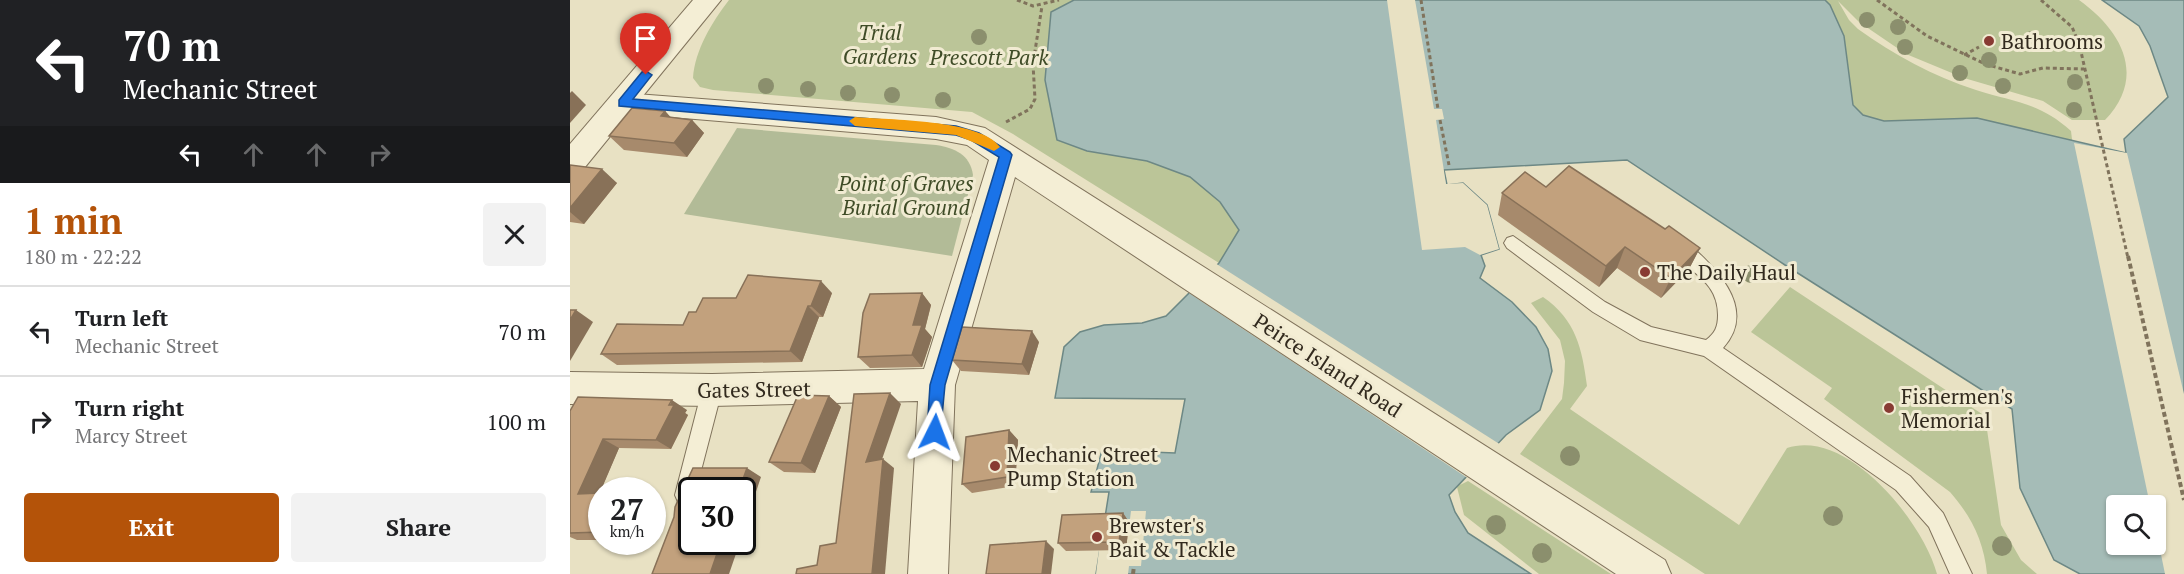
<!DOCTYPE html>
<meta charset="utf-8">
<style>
body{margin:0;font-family:"PT Serif",serif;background:#f2f2f2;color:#202124;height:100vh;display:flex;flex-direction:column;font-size:22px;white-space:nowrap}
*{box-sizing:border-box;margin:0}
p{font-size:20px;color:#757577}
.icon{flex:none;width:33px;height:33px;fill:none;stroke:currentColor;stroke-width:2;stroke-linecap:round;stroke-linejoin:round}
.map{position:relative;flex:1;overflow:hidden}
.sheet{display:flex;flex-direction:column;background:#fff;width:570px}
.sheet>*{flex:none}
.hud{background:#202124;color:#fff;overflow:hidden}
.controls{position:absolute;left:1536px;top:495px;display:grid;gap:12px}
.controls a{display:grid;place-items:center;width:60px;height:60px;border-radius:6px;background:#fff;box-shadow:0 2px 4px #0004;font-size:30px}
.speed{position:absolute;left:18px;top:477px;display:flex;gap:12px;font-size:30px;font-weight:700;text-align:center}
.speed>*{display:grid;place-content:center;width:78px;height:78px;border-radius:50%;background:#fff;box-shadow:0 2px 4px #0004;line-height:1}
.speed small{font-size:15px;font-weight:400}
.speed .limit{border:3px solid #111;border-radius:9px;background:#fff;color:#111}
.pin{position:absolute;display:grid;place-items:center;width:51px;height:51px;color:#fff;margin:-62px -26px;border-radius:50% 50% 50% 0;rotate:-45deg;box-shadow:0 0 6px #0007}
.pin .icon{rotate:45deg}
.me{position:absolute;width:66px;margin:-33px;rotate:3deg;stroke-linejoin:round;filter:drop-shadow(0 0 4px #0008)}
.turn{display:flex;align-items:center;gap:21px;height:126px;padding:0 24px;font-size:27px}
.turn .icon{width:78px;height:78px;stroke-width:2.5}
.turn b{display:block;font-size:42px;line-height:51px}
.lanes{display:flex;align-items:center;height:57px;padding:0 24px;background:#0003;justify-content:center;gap:30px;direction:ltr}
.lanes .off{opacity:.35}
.round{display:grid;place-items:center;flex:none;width:63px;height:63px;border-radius:6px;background:#f2f2f2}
.summary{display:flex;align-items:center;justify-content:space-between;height:102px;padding:0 24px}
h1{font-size:36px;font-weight:600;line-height:45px;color:#b45309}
.cta{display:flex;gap:12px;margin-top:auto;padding:12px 24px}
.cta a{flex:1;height:69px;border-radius:6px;background:#b45309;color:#fff;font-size:24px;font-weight:600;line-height:69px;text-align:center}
.cta a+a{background:#f2f2f2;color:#202124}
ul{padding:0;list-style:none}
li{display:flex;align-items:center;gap:18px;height:90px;padding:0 24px;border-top:2px solid #e0e0e0}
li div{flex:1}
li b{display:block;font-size:22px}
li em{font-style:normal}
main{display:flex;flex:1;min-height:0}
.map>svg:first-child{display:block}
.green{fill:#bbc598}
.cemetery{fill:#b2bb97}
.water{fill:#a5bcb7;stroke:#6d8885;stroke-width:1.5;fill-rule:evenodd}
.pier{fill:#e8e1c3}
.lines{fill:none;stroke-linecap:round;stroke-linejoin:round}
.service-casing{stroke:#80735c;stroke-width:2}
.minor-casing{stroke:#80735c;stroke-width:2}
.tertiary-casing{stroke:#80735c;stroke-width:2}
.path-far1{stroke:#80735c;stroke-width:3;stroke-dasharray:4 3;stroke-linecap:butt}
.path{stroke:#80735c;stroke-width:4;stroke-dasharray:5 3;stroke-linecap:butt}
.service{fill:#f4eed5;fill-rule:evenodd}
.minor{fill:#f4eed5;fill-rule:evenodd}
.tertiary{fill:#f4eed5;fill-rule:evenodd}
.tree{fill:#8b8f6d}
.wall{fill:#a78a6c}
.shaded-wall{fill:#887158}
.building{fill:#c2a17d;stroke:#887158;stroke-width:1.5}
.route{fill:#1a73e8;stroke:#114b97;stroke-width:1.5}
.slow{fill:#f59e0b}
.poi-dot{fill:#883b33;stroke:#f1ebd2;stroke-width:2}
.labels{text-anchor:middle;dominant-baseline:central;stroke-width:6;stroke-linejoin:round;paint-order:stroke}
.park-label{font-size:21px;font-style:italic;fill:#3f4c27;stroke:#f1ebd2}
.poi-label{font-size:21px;fill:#322a1e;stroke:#f1ebd2;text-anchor:start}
.street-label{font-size:21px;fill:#322a1e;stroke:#f1ebd2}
</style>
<main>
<section class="sheet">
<div class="hud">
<div class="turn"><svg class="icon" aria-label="left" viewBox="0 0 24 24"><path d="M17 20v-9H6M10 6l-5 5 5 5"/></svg><div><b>70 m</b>Mechanic Street</div></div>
<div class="lanes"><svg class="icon" aria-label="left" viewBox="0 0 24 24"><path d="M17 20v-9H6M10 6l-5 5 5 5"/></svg><svg class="icon off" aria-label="ahead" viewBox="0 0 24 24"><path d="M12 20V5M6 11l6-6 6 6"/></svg><svg class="icon off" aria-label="ahead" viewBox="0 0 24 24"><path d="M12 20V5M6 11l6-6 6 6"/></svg><svg class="icon off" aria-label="right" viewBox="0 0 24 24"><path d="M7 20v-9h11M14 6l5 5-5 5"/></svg></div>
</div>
<div class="summary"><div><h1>1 min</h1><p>180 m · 22:22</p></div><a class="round"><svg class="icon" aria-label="close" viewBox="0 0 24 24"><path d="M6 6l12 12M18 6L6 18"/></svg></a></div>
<ul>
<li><svg class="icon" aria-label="left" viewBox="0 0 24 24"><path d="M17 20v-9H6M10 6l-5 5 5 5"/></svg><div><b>Turn left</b><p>Mechanic Street</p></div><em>70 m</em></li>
<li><svg class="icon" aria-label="right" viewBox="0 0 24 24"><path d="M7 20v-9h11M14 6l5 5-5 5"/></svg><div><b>Turn right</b><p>Marcy Street</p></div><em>100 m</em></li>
</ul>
<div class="cta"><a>Exit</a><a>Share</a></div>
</section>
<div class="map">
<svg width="1614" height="574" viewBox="0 0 1614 574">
<rect width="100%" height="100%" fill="#e8e1c3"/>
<g class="green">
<path d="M 159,0 L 504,0 L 481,12 L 517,151 C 564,157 619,164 650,202 C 657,211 663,221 669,230 L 649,263 L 443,134 L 402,112 L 143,90 L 130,87 L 123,78 C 125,50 142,22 159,0 Z"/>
<path d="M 990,0 L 1509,0 C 1552,31 1577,76 1535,120 L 1502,120 L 1473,101 L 1394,78 L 1336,54 L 1289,22 L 1268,1 L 1279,20 L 1288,29 C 1324,55 1363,76 1406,90 C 1443,102 1469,102 1501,131 L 1546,506 L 1546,544 L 1586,544 L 1595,574 L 1510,574 L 1484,560 L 1450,488 L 1442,409 L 1215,265 L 1057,160 L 1044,161 Z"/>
<polygon points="915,266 910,278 942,302 966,327 978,349 982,371 970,410 936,435 890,485 898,481 1041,574 969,574 894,515 887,487 879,495 885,512 898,533 961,574 878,574 868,500 894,268"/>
<path d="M 1220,287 L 1415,416 L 1431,525 L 1451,560 L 1467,574 L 1417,574 C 1414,541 1401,516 1380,492 L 1254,399 L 1262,388 L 1181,332 Z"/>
<path d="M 973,297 C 1006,320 1012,348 1017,386 L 1000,409 L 1169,525 L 1217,448 C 1278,428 1353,522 1367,574 L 1135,574 L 950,454 L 992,399 L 994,383 L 995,361 L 990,340 L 961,303 Z"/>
</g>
<path class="cemetery" d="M 167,128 L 366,145 C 384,148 400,154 403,175 L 382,256 L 114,214 Z"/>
<path class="water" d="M 504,0 L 1255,0 L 1260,5 L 1274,36 L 1283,105 L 1293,115 L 1314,121 L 1407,118 L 1556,153 L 1554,139 L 1598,97 L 1580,46 L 1569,26 L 1532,0 L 1614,0 L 1614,574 L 1510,574 L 1484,560 L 1450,488 L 1442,409 L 1215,265 L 1057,160 L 874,170 L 877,185 L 893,183 L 917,205 L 929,249 L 911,255 L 915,266 L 910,278 L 942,302 L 966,327 L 978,349 L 982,371 L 970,410 L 936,435 L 879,495 L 885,512 L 898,533 L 961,574 L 526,574 L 539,492 L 521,492 L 532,450 L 605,453 L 615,399 L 485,398 L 494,347 L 510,332 L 534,325 L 572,323 L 596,316 L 649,263 L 669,230 L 650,202 L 620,177 L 577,161 L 517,151 L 487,140 L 475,80 L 481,12 ZM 1546,506 L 1586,506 L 1586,544 L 1546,544 Z"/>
<g class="pier">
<polygon points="817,0 845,0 864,109 872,109 874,119 866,120 876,184 893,183 917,205 929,249 910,255 895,247 852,250"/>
<polygon points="1504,143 1557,153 1614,394 1614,574 1595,574 1586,530 1586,506 1580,505"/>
<polygon points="645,263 931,445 899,479 616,291"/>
<polygon points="561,511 576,511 571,566 559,566 558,574 526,574 529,550 556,550 534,519 560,519"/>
</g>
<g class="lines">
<defs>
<g id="service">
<path d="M 943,236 L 1035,302 L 1081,327 L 1136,340 C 1145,333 1148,327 1148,315 C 1148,276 1111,271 1097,243 L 1100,238 L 1112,238 C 1142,264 1190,307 1153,348 L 1340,476 L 1373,513 L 1402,574 L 1380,574 L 1359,527 L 1326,490 L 1134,356 L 1070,340 L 1023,312 L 937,248 L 934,243 L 937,238 Z"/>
<polygon points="142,381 149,384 152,390 126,490 122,490 122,502 115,505 108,502 105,495 132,390 135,384"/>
</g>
<polygon id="minor" points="53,93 366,117 415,128 1095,560 1101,574 1046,574 445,177 385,385 378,574 338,574 348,401 142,406 0,404 0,372 142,374 354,369 419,160 397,145 366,139 53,113 43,110 39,103 43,96"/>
<polygon id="tertiary" points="123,0 151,0 11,172 0,175 0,144"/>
</defs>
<use href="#service" class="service-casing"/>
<use href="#minor" class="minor-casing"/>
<use href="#tertiary" class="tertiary-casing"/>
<g class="path-far1">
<polyline points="447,0 463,6 489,0"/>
<polyline points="851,0 868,109"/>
<polyline points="1307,0 1357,36 1415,64 1450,74 1473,68 1514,69"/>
<polyline points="1471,0 1502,27 1509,43 1558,258"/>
<polyline points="1394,55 1409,47"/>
<polyline points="870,120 879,165"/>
<polyline points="436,122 460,109 465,99 463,64 472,6"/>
</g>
<g class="path">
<polyline points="1558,256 1614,500"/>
<polyline points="563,574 564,566"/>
</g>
<use href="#service" class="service"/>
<use href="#minor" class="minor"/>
<use href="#tertiary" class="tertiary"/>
</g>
<g class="tree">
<circle cx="1297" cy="20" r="8"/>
<circle cx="1328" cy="27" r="8"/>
<circle cx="409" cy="37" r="8"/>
<circle cx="1462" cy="39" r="8"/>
<circle cx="1335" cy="47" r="8"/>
<circle cx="1419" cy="60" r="8"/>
<circle cx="1390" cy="73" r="8"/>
<circle cx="1505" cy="82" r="8"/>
<circle cx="196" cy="86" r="8"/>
<circle cx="1433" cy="86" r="8"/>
<circle cx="238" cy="89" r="8"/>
<circle cx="278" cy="93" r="8"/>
<circle cx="322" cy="95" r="8"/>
<circle cx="373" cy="100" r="8"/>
<circle cx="1504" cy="110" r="8"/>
<circle cx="1181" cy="274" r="9"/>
<circle cx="1000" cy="456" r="10"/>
<circle cx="1263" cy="516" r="10"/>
<circle cx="926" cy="525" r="10"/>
<circle cx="1432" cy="546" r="10"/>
<circle cx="972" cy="553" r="10"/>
</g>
<g class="wall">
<polygon points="95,111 100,117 122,120 134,133 117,157 54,150 39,136"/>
<polygon points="0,165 47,183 14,224 0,222"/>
<polygon points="976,187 1095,229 1130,248 1119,269 1091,298 1047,268 1029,287 928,215 932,193"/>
<polygon points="262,293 253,317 249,317 232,362 47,365 31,354 113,325 126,312 166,298"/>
<polygon points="352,293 361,305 355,329 362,337 352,367 300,368 288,357"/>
<polygon points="469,342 459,375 391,371 382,360"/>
<polygon points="259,396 271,407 245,473 214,472 199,462"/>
<polygon points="117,410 115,413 118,415 101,449 49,448 29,494 32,493 32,540 7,540 0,537 0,411"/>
<polygon points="439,430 448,440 445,486 402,493 392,484"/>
<polygon points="553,513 559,522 556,550 496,551 488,543"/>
</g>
<g class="shaded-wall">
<polygon points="2,91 16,105 0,123 0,93"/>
<polygon points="95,111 108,125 91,116"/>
<polygon points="122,120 134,133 117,157 104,143"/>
<polygon points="32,169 47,183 14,224 0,212 0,208"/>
<polygon points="1055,247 1047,268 1029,287 1036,266"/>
<polygon points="1130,248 1119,269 1091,298 1101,278"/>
<polygon points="251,281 262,293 253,317 241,306"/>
<polygon points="352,293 361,305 355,329 362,337 352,367 342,355 343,325"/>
<polygon points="238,306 249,317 232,362 220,351"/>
<polygon points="6,310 23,322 0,361 0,320"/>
<polygon points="462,331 469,342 459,375 452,364"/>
<polygon points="320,393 331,404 308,471 296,462"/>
<polygon points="259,396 271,407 245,473 231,463"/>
<polygon points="102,400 117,410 115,413 118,415 101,449 86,440"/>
<polygon points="439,430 448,440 445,486 437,477"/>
<polygon points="33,439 49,448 26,502 8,494"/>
<polygon points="313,459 324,468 315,574 302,574"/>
<polygon points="177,468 191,477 172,533 172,490 169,490"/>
<polygon points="553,513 559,522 556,550 549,542"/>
<polygon points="476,541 484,549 481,574 472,574"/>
<polygon points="151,542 170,542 159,574 140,574"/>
</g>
<g class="building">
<polygon points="62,108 95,111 91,116 122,120 104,143 39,136"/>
<polygon points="0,165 32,169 0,208"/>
<polygon points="999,166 1095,229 1099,226 1130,248 1101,278 1055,247 1036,266 932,193 955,172 976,187"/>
<polygon points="178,275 251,281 241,306 238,306 220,351 31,354 47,324 113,325 119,312 126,312 133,298 166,298"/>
<polygon points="352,293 343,325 352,325 342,355 288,357 293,313 300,294"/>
<polygon points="0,310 6,310 0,320"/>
<polygon points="392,327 462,331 452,364 382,360"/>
<polygon points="320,393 296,462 313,459 302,574 226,574 227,569 247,565 250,546 266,543 284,394"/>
<polygon points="228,395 259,396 231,463 199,462"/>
<polygon points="8,397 102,400 99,405 104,405 86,440 33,439 8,494 32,493 32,532 0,533 0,411"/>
<polygon points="439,430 437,477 392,484 396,437"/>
<polygon points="123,468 177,468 169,490 122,490 122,542 151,542 140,574 82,574 104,517 105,507"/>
<polygon points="553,513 549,542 488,543 492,515"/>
<polygon points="476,541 472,574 416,574 420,545"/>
</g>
<polygon class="route" points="76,71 82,75 63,99 386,126 409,133 440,152 442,155 375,385 370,437 365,439 360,437 357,432 360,385 429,157 401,140 386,135 49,106 49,100 72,72"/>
<path class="slow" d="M 285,117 C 318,120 410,119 430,147 L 424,151 L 386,135 L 285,126 L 279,121 Z"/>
<g class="poi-dot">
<circle cx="1419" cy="41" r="6"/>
<circle cx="1075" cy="272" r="6"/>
<circle cx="1319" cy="408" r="6"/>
<circle cx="425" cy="466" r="6"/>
<circle cx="527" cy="537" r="6"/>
</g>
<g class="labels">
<g class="park-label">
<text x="310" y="32">Trial<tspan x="310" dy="24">Gardens</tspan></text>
<text x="419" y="57">Prescott Park</text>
<text x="336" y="183">Point of Graves<tspan x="336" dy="24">Burial Ground</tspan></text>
</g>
<g class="poi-label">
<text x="1431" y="41">Bathrooms</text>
<text x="1087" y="272">The Daily Haul</text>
<text x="1331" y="396">Fishermen's<tspan x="1331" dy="24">Memorial</tspan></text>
<text x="437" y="454">Mechanic Street<tspan x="437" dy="24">Pump Station</tspan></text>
<text x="539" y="525">Brewster's<tspan x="539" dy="24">Bait &amp; Tackle</tspan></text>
</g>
<g class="street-label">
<text transform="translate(758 365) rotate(33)">Peirce Island Road</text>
<text transform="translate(184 389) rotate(-1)">Gates Street</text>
</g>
</g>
</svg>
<div class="controls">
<a><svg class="icon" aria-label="search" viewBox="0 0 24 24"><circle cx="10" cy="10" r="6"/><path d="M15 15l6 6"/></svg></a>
</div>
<div class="speed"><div>27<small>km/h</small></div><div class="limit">30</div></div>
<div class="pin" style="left:76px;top:75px;background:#d93025"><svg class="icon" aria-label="arrive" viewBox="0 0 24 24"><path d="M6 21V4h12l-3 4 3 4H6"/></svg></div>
<svg class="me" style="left:365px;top:432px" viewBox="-20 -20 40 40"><path d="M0-17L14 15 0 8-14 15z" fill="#1a73e8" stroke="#fff" stroke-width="4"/></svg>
</div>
</main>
